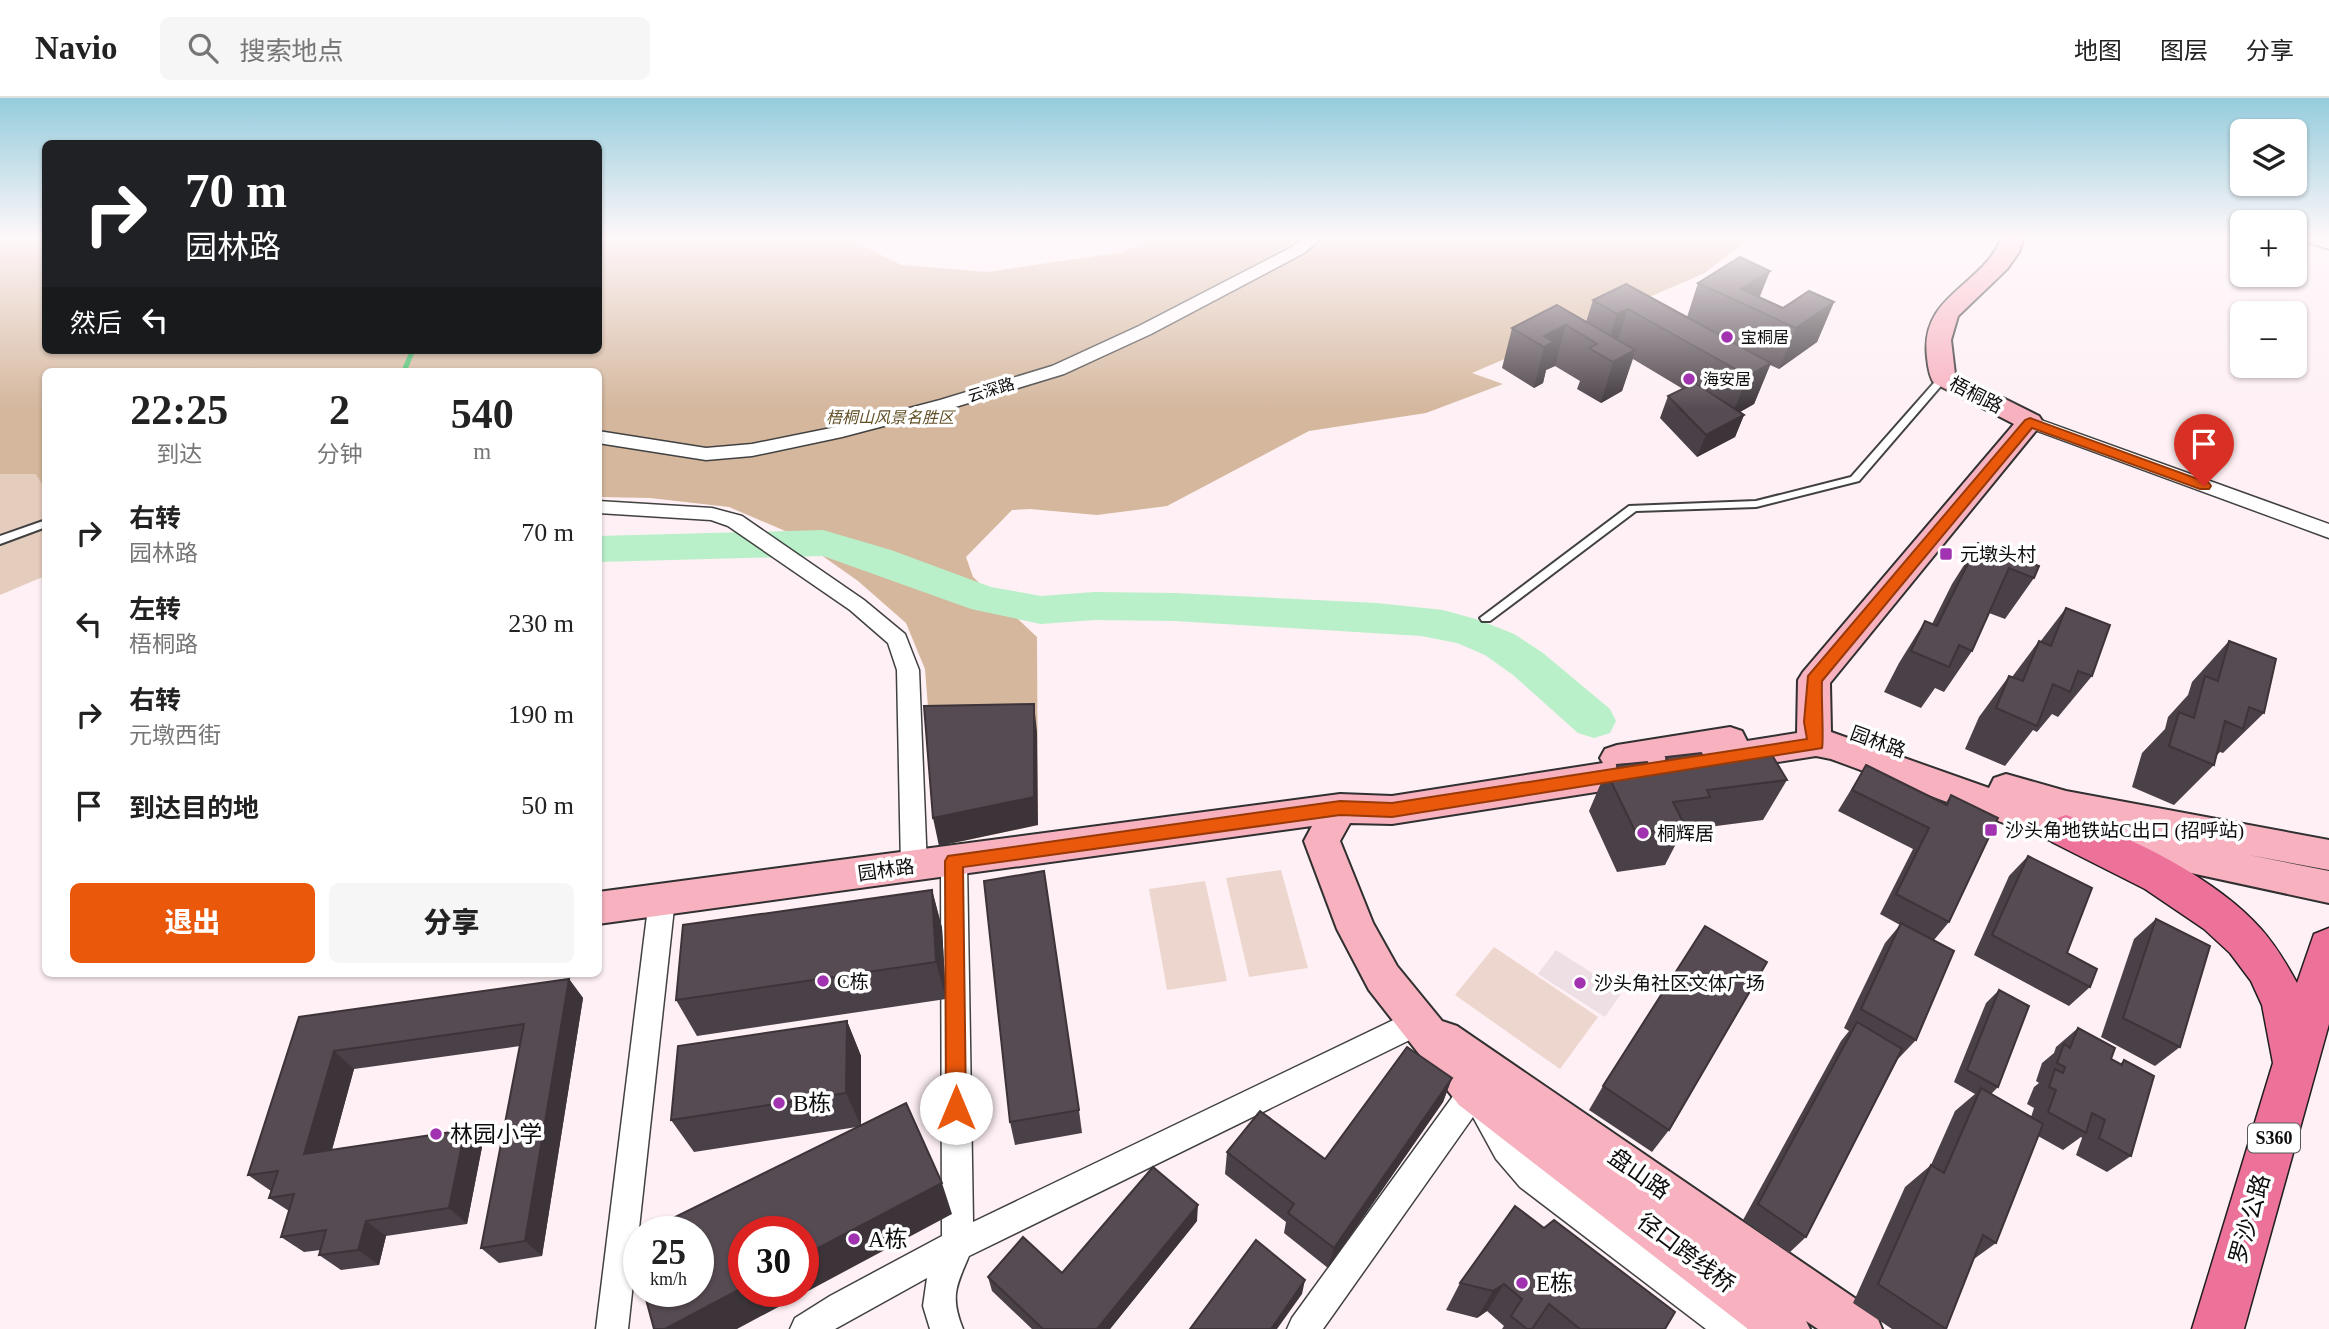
<!DOCTYPE html>
<html lang="zh">
<meta charset="utf-8">
<style>
body{margin:0;font-family:"Times New Roman","Noto Sans SC",serif;background:#f6f6f6;color:#222;height:100vh;display:flex;flex-direction:column;font-size:26px;white-space:nowrap}
*{box-sizing:border-box;margin:0}
p{font-size:23px;color:#767676}
.icon{flex:none;width:38px;height:38px;fill:none;stroke:currentColor;stroke-width:2;stroke-linecap:round;stroke-linejoin:round}
.map{position:relative;flex:1;overflow:hidden}
.panel{position:absolute;left:42px;top:270px;width:560px;height:609px;display:flex;flex-direction:column;background:#fff;border-radius:10px;box-shadow:0 2px 5px #0004}
.panel>*{flex:none}
.banner{position:absolute;left:42px;top:42px;width:560px;height:214px;border-radius:10px;box-shadow:0 2px 5px #0004;background:#202124;color:#fff;overflow:hidden}
.tools{position:absolute;left:2230px;top:21px;display:grid;gap:14px}
.tools a{display:grid;place-items:center;width:77px;height:77px;border-radius:10px;background:#fff;box-shadow:0 2px 5px #0004;font-size:35px}
.speed{position:absolute;left:623px;top:1118px;display:flex;gap:14px;font-size:35px;font-weight:700;text-align:center}
.speed>*{display:grid;place-content:center;width:91px;height:91px;border-radius:50%;background:#fff;box-shadow:0 2px 5px #0004;line-height:1}
.speed small{font-size:18px;font-weight:400}
.speed .limit{border:10px solid #d22;background:#fff;color:#111}
.pin{position:absolute;display:grid;place-items:center;width:60px;height:60px;color:#fff;margin:-72px -30px;border-radius:50% 50% 50% 0;rotate:-45deg;box-shadow:0 0 7px #0007}
.pin .icon{rotate:45deg}
.me{position:absolute;width:77px;margin:-38px;rotate:0deg;stroke-linejoin:round;filter:drop-shadow(0 0 5px #0008)}
.turn{display:flex;align-items:center;gap:24px;height:147px;padding:0 28px;font-size:32px}
.turn .icon{width:91px;height:91px;stroke-width:2.5}
.turn b{display:block;font-size:49px;line-height:60px}
.then{display:flex;align-items:center;height:66px;padding:0 28px;background:#0003;gap:14px;font-size:26px}
.eta{display:flex;justify-content:space-evenly;align-items:center;height:119px;text-align:center}
.eta b{font-size:42px;font-weight:800;line-height:49px}
.action{display:flex;gap:14px;margin-top:auto;padding:14px 28px}
.action a{flex:1;height:80px;border-radius:10px;background:#ea580c;color:#fff;font-size:28px;font-weight:800;line-height:80px;text-align:center}
.action a+a{background:#f6f6f6;color:#222}
ul{padding:0;list-style:none}
li{display:flex;align-items:center;gap:21px;height:91px;padding:0 28px}
li div{flex:1}
li b{display:block;font-size:26px}
li em{font-style:normal}
header{display:flex;align-items:center;gap:42px;box-sizing:border-box;height:98px;padding:0 35px;background:#fff;border-bottom:2px solid #e0e0e0}
header strong{font-size:33px}
nav{display:flex;gap:38px;margin-inline-start:auto;font-size:24px}
.search{width:490px;height:63px;background:#f6f6f6;display:flex;align-items:center;gap:18px;box-sizing:border-box;padding:0 24px;border-radius:10px;color:#767676;font-size:26px}
.map>svg:first-child{display:block}
.green{fill:#e5cdbd}
.forest{fill:#d4b79d}
.pitch{fill:#edd6cd}
.plaza{fill:#eddfe4}
.lines{fill:none;stroke-linecap:round;stroke-linejoin:round}
.stream{stroke:#47c16e;stroke-width:5}
.river{fill:#b9f0c9;fill-rule:evenodd}
.lane-casing{stroke:#414141;stroke-width:4}
.street-casing{stroke:#414141;stroke-width:3}
.secondary-casing{stroke:#303030;stroke-width:4}
.primary-casing{stroke:#1f1f1f;stroke-width:3}
.lane{fill:#fff;fill-rule:evenodd}
.street{fill:#fff;fill-rule:evenodd}
.secondary{fill:#f7b1bf;fill-rule:evenodd}
.primary{fill:#ec729a;fill-rule:evenodd}
.wall{fill:#4a4047}
.shaded-wall{fill:#3c3439}
.building{fill:#564b52;stroke:#3c3439;stroke-width:2}
.route{fill:#ea580c;stroke:#983908;stroke-width:2}
.poi-dot{fill:#a133b1;stroke:#fff;stroke-width:2.5}
.labels{text-anchor:middle;dominant-baseline:central;stroke-width:7;stroke-linejoin:round;paint-order:stroke}
.far-poi-label{font-size:16px;fill:#0e0e0e;stroke:#fff;text-anchor:start}
.far-street-label{font-size:16px;fill:#0e0e0e;stroke:#fff}
.far-park-label{font-size:16px;font-style:italic;fill:#604e24;stroke:#fff}
.shield{fill:#fff;stroke:#565656;stroke-width:2}
.shield-label{font-size:18px;font-weight:bold;fill:#0e0e0e}
.street-label{font-size:19px;fill:#0e0e0e;stroke:#fff}
.poi-label{font-size:19px;fill:#0e0e0e;stroke:#fff;text-anchor:start}
.near-poi-label{font-size:23px;fill:#0e0e0e;stroke:#fff;text-anchor:start}
.near-street-label{font-size:23px;fill:#0e0e0e;stroke:#fff}
</style>
<header>
<strong>Navio</strong>
<div class="search"><svg class="icon" aria-label="search" viewBox="0 0 24 24"><circle cx="10" cy="10" r="6"/><path d="M15 15l6 6"/></svg>搜索地点</div>
<nav><a>地图</a><a>图层</a><a>分享</a></nav>
</header>
<div class="map">
<svg width="2329" height="1231" viewBox="0 0 2329 1231">
<rect width="100%" height="100%" fill="#fef0f4"/>
<polygon class="green" points="0,376 37,376 45,391 45,478 0,497"/>
<polygon class="forest" points="0,139 45,139 46,252 598,252 599,139 846,139 901,167 987,174 1122,154 1155,139 1751,139 1705,175 1472,275 1503,286 1426,315 1309,333 1167,408 1097,417 1030,411 1012,412 966,459 973,479 1037,539 1038,727 939,748 925,571 906,525 858,483 790,435 729,409 650,400 599,399 598,273 46,273 45,391 36,376 0,376"/>
<g class="pitch">
<polygon points="1281,772 1308,870 1249,879 1226,780"/>
<polygon points="1205,783 1227,883 1167,892 1149,791"/>
<polygon points="1494,849 1598,919 1560,971 1455,897"/>
</g>
<polygon class="plaza" points="1556,852 1622,894 1605,919 1538,876"/>
<g class="lines">
<polyline class="stream" points="404,273 413,252"/>
<polygon class="river" points="823,432 891,452 991,489 1041,498 1094,494 1175,495 1377,505 1443,512 1479,522 1514,536 1543,555 1610,611 1616,623 1610,635 1594,640 1578,635 1513,577 1485,557 1457,545 1421,538 1175,523 1094,522 1041,526 971,511 823,458 598,464 598,438"/>
<defs>
<g id="lane">
<polygon points="1943,277 1948,280 1946,282 1859,383 1756,409 1636,413 1490,523 1482,523 1480,520 1629,408 1756,403 1851,379 1940,278"/>
<polygon points="46,422 46,429 0,446 0,438"/>
</g>
<g id="street">
<polygon points="1305,139 1323,139 1304,155 1151,236 1064,276 952,310 842,339 752,358 706,362 598,345 598,333 706,350 752,346 841,328 940,302 1052,268 1139,228 1292,149"/>
<polygon points="2298,139 2329,141 2329,151 2301,142"/>
<polygon points="2030,318 2329,426 2329,440 2024,328 2021,324 2024,320"/>
<polygon points="598,403 712,410 742,418 864,502 905,536 919,572 927,769 923,776 914,779 905,776 901,769 897,572 888,545 850,512 728,428 711,422 598,415"/>
<path d="M 954,753 L 963,756 L 967,763 L 973,1124 L 1408,915 L 1418,911 L 1428,915 L 1432,924 L 1428,933 L 969,1158 C 956,1188 950,1199 963,1231 L 930,1231 L 923,1208 L 927,1180 L 835,1231 L 790,1231 L 795,1220 L 830,1198 L 942,1138 L 941,763 L 945,756 Z"/>
<polygon points="662,790 671,793 675,801 628,1231 596,1231 649,801 653,793"/>
<polygon points="1474,979 1484,983 1516,1041 1542,1067 1743,1220 1748,1231 1706,1231 1520,1089 1496,1061 1473,1019 1323,1231 1287,1231 1292,1220 1464,983"/>
</g>
<path id="secondary" d="M 2002,139 L 2024,139 L 2019,154 L 2007,171 L 1958,218 L 1951,242 L 1955,276 L 2039,318 L 2043,324 L 1830,585 L 1831,634 L 1989,690 L 1994,680 L 2006,676 L 2066,693 L 2329,742 L 2329,772 L 2249,757 L 2329,773 L 2329,805 L 2066,748 L 1831,661 L 1816,658 L 1707,675 L 1695,671 L 1690,661 L 1661,666 L 1664,672 L 1659,682 L 1647,686 L 1392,726 L 1350,725 L 1340,743 L 1373,825 L 1397,868 L 1442,923 L 1457,928 L 1875,1214 L 1882,1231 L 1818,1231 L 1806,1223 L 1810,1231 L 1748,1231 L 1459,1007 L 1369,892 L 1337,831 L 1304,743 L 1312,728 L 598,826 L 598,794 L 1340,696 L 1392,698 L 1603,665 L 1600,660 L 1605,651 L 1617,647 L 1730,629 L 1742,633 L 1747,643 L 1797,635 L 1798,582 L 1803,574 L 2014,326 L 1934,285 C 1929,278 1928,268 1927,259 C 1920,196 1983,189 2002,139 Z"/>
<path id="primary" d="M 2066,717 C 2130,738 2216,780 2261,831 C 2276,848 2286,865 2297,885 L 2314,836 L 2329,830 L 2329,926 L 2244,1231 L 2192,1231 L 2273,965 L 2262,907 L 2251,883 L 2230,855 L 2204,831 L 2145,791 L 2052,744 L 2046,733 L 2052,722 Z"/>
</defs>
<use href="#lane" class="lane-casing"/>
<use href="#street" class="street-casing"/>
<use href="#secondary" class="secondary-casing"/>
<use href="#primary" class="primary-casing"/>
<use href="#lane" class="lane"/>
<use href="#street" class="street"/>
<use href="#secondary" class="secondary"/>
<use href="#primary" class="primary"/>
</g>
<g class="wall">
<polygon points="1770,173 1759,199 1783,210 1834,204 1817,244 1779,271 1770,267 1754,306 1740,314 1744,317 1735,339 1697,359 1660,320 1668,298 1683,291 1633,261 1622,293 1601,305 1577,291 1580,283 1555,268 1546,272 1543,285 1534,290 1502,270 1512,230 1586,224 1593,202 1687,219 1698,185"/>
<polygon points="1978,445 2034,480 2005,521 1989,515 1972,553 1944,594 1935,590 1921,610 1884,594 1899,565 1925,523 1932,526 1952,486"/>
<polygon points="2066,510 2092,578 2058,619 2052,616 2037,634 2033,632 2005,668 1965,651 1979,619 2009,578 2012,579 2039,543 2040,544"/>
<polygon points="2229,543 2264,615 2223,655 2220,654 2216,658 2214,667 2174,707 2132,689 2142,655 2165,631 2168,619 2188,597 2192,584"/>
<polygon points="1666,659 1704,660 1752,659 1787,682 1763,722 1693,731 1689,738 1679,740 1665,767 1617,774 1589,713 1606,673 1615,672 1617,667 1649,668 1663,667"/>
<polygon points="1866,667 1945,706 1951,697 1949,824 1934,842 1916,942 1898,961 1806,1139 1789,1155 1743,1122 1841,943 1849,933 1844,930 1885,845 1900,827 1880,816 1913,751 1838,713"/>
<polygon points="2028,758 2067,855 2090,889 2069,908 1974,857 2009,778"/>
<polygon points="932,792 942,830 946,901 697,938 676,902"/>
<polygon points="2156,821 2180,949 2155,968 2101,939 2134,841"/>
<polygon points="569,881 583,900 542,1158 499,1165 481,1150 520,948 354,971 332,1052 482,1049 467,1126 386,1138 379,1167 341,1172 319,1157 321,1152 304,1154 281,1139 289,1113 269,1100 271,1093 248,1077 299,919"/>
<polygon points="1999,892 1998,989 1991,996 2031,1019 2034,1010 2027,1006 2034,989 2039,985 2036,983 2042,965 2054,955 2056,949 2078,930 2111,961 2120,966 2124,962 2131,1058 2107,1074 2076,1057 2082,1040 2081,1039 2063,1052 2038,1038 1996,1145 1974,1161 1946,1231 1892,1231 1853,1205 1905,1089 1931,1067 1955,1013 1975,996 1954,984 1986,905"/>
<polygon points="847,923 861,958 861,1027 952,1116 857,1029 694,1054 671,1022"/>
<polygon points="1452,980 1443,1004 1328,1170 1284,1135 1286,1124 1225,1076 1227,1054 1325,1061"/>
<polygon points="1603,988 1669,1032 1652,1054 1589,1012"/>
<polygon points="1079,1012 1082,1035 1015,1047 1010,1024"/>
<polygon points="1197,1123 1110,1231 1032,1231 992,1193 988,1179 1062,1175"/>
<polygon points="1544,1130 1665,1231 1502,1231 1504,1228 1487,1213 1477,1220 1446,1212 1460,1185"/>
</g>
<g class="shaded-wall">
<polygon points="1770,173 1755,211 1741,191"/>
<polygon points="1834,204 1817,244 1779,271 1796,230"/>
<polygon points="1628,211 1615,251 1605,256 1617,216"/>
<polygon points="1566,227 1555,268 1546,272 1543,285 1534,290 1544,249 1544,238"/>
<polygon points="1635,252 1622,293 1601,305 1613,264"/>
<polygon points="1771,265 1754,306 1731,319 1748,278"/>
<polygon points="1744,317 1735,339 1697,359 1706,337"/>
<polygon points="1034,606 1037,634 1038,727 939,748 933,720"/>
<polygon points="932,792 942,830 946,901 936,864"/>
<polygon points="569,881 583,900 542,1158 525,1143"/>
<polygon points="847,923 861,958 861,1028 846,995"/>
<polygon points="334,953 354,971 326,1073 304,1056"/>
<polygon points="1452,980 1443,1004 1328,1170 1334,1150"/>
<polygon points="465,1032 482,1049 467,1126 449,1110"/>
<polygon points="942,1085 952,1116 737,1231 665,1231 744,1189 744,1194 803,1194 803,1158"/>
<polygon points="1198,1107 1197,1123 1110,1231 1097,1231"/>
<polygon points="366,1123 386,1138 379,1167 358,1152"/>
<polygon points="1305,1182 1302,1196 1277,1231 1271,1231"/>
<polygon points="1504,1186 1487,1213 1477,1220 1493,1193"/>
</g>
<g class="building">
<polygon points="1740,159 1770,173 1741,191 1783,210 1809,193 1834,204 1796,230 1698,185"/>
<polygon points="1626,186 1771,265 1748,278 1628,211 1617,216 1593,202"/>
<polygon points="1557,207 1635,252 1613,264 1589,250 1597,246 1566,227 1544,238 1554,244 1544,249 1512,230"/>
<polygon points="1695,285 1744,317 1706,337 1668,298"/>
<polygon points="1978,445 2039,468 2034,480 2009,470 1972,553 1959,547 1949,569 1911,553 1925,523 1937,528"/>
<polygon points="2066,510 2110,527 2092,578 2078,573 2070,594 2053,586 2037,628 1996,610 2009,578 2023,583 2039,543 2051,548"/>
<polygon points="2229,543 2276,561 2264,615 2249,609 2243,631 2225,623 2214,667 2169,648 2179,614 2194,620 2205,578 2218,583"/>
<polygon points="1034,606 1034,699 933,720 924,608"/>
<polygon points="1701,655 1704,660 1750,655 1752,659 1772,657 1787,682 1707,692 1710,699 1673,704 1685,728 1636,735 1606,673 1618,671 1617,667 1647,664 1649,668 1670,666 1666,659"/>
<polygon points="1866,667 1947,707 1951,697 1998,720 1949,824 1896,796 1929,730 1852,692"/>
<polygon points="2028,758 2092,790 2067,855 2097,871 2090,889 1992,837"/>
<polygon points="1044,773 1079,1012 1010,1024 984,783"/>
<polygon points="932,792 936,864 676,902 683,827"/>
<polygon points="2156,821 2210,848 2180,949 2123,920"/>
<polygon points="1901,825 1954,853 1916,942 1861,911"/>
<polygon points="1705,828 1767,864 1669,1032 1603,988"/>
<polygon points="569,881 525,1143 481,1150 524,926 334,953 304,1056 465,1032 449,1110 366,1123 358,1152 319,1157 326,1132 281,1139 294,1096 269,1100 278,1073 248,1077 299,919"/>
<polygon points="1999,892 2029,908 1998,989 1967,972"/>
<polygon points="847,923 846,995 671,1022 678,948"/>
<polygon points="1857,924 1902,951 1806,1139 1758,1106"/>
<polygon points="2078,930 2115,950 2111,961 2122,967 2124,962 2154,978 2131,1058 2099,1040 2105,1022 2092,1015 2086,1035 2048,1014 2056,992 2049,989 2055,971 2063,975 2065,969 2057,965 2064,946 2070,950"/>
<polygon points="1407,949 1452,980 1334,1150 1288,1115 1294,1106 1227,1054 1260,1013 1325,1061"/>
<polygon points="1981,990 2043,1026 1996,1145 1983,1137 1946,1231 1878,1186 1931,1067 1944,1075"/>
<polygon points="906,1005 942,1085 803,1158 803,1134 744,1134 744,1189 665,1231 654,1231 644,1194 698,1194 698,1134 645,1134"/>
<polygon points="1153,1069 1198,1107 1097,1231 1043,1231 988,1179 1023,1139 1062,1175"/>
<polygon points="1515,1108 1544,1130 1554,1122 1675,1214 1665,1231 1580,1231 1549,1206 1532,1231 1527,1231 1511,1218 1522,1201 1504,1186 1493,1193 1460,1185"/>
<polygon points="639,1137 639,1176 630,1142"/>
<polygon points="1256,1142 1305,1182 1271,1231 1190,1231"/>
</g>
<linearGradient id="sky" x2="0" y2="1"><stop stop-color="#95ccdc"/><stop offset="0.45" stop-color="#fff8fa"/><stop offset="1" stop-color="#fff8fa" stop-opacity="0"/></linearGradient>
<rect width="2329" height="311" fill="url(#sky)"/>
<path class="route" d="M 2030,320 L 2209,385 L 2211,388 L 2209,391 L 2200,391 L 2032,330 L 1822,583 C 1821,595 1824,644 1822,650 L 1392,719 L 1340,717 L 963,769 L 966,1010 L 964,1017 L 956,1020 L 949,1017 L 946,1010 L 945,763 L 948,758 L 1340,703 L 1392,705 L 1807,641 L 1804,624 L 1808,578 L 2025,322 Z"/>
<g class="poi-dot">
<circle cx="1727" cy="239" r="7"/>
<circle cx="1689" cy="281" r="7"/>
<rect x="1939" y="449" width="14" height="14" rx="3.5"/>
<rect x="1984" y="725" width="14" height="14" rx="3.5"/>
<circle cx="1643" cy="735" r="7"/>
<circle cx="823" cy="883" r="7"/>
<circle cx="1580" cy="885" r="7"/>
<circle cx="779" cy="1005" r="7"/>
<circle cx="436" cy="1036" r="7"/>
<circle cx="854" cy="1141" r="7"/>
<circle cx="1522" cy="1185" r="7"/>
</g>
<g class="labels">
<g class="far-poi-label">
<text x="1741" y="239">宝桐居</text>
<text x="1703" y="281">海安居</text>
</g>
<g class="far-street-label">
<text transform="translate(991 292) rotate(-17)">云深路</text>
</g>
<g class="far-park-label">
<text x="890" y="319">梧桐山风景名胜区</text>
</g>
<rect class="shield" x="2248" y="1025.5" width="52" height="29" rx="5"/>
<g class="shield-label">
<text x="2274" y="1040">S360</text>
</g>
<g class="street-label">
<text transform="translate(1976 297) rotate(27)">梧桐路</text>
<text transform="translate(1878 644) rotate(20)">园林路</text>
<text transform="translate(886 772) rotate(-8)">园林路</text>
</g>
<g class="poi-label">
<text x="1960" y="456">元墩头村</text>
<text x="2005" y="732">沙头角地铁站C出口 (招呼站)</text>
<text x="1657" y="735">桐辉居</text>
<text x="837" y="883">C栋</text>
<text x="1594" y="885">沙头角社区文体广场</text>
</g>
<g class="near-poi-label">
<text x="793" y="1005">B栋</text>
<text x="450" y="1036">林园小学</text>
<text x="868" y="1141">A栋</text>
<text x="1536" y="1185">E栋</text>
</g>
<g class="near-street-label">
<text transform="translate(1639 1076) rotate(35)">盘山路</text>
<text transform="translate(2250 1121) rotate(-74)">罗沙公路</text>
<text transform="translate(1686 1155) rotate(37)">径口跨线桥</text>
</g>
</g>
</svg>
<div class="tools">
<a><svg class="icon" aria-label="layers" viewBox="0 0 24 24"><path d="M12 4l9 5-9 5-9-5zM3 14l9 5 9-5"/></svg></a>
<a>+</a>
<a>−</a>
</div>
<div class="speed"><div>25<small>km/h</small></div><div class="limit">30</div></div>
<div class="pin" style="left:2204px;top:388px;background:#d93025"><svg class="icon" aria-label="arrive" viewBox="0 0 24 24"><path d="M6 21V4h12l-3 4 3 4H6"/></svg></div>
<svg class="me" style="left:956px;top:1010px" viewBox="-20 -20 40 40"><circle r="19" fill="#fff"/><path d="M0-13L10 11 0 6-10 11z" fill="#ea580c"/></svg>
<div class="banner">
<div class="turn"><svg class="icon" aria-label="right" viewBox="0 0 24 24"><path d="M7 20v-9h11M14 6l5 5-5 5"/></svg><div><b>70 m</b>园林路</div></div>
<div class="then">然后<svg class="icon" aria-label="left" viewBox="0 0 24 24"><path d="M17 20v-9H6M10 6l-5 5 5 5"/></svg></div>
</div>
<section class="panel">
<div class="eta">
<div><b>22:25</b><p>到达</p></div>
<div><b>2</b><p>分钟</p></div>
<div><b>540</b><p>m</p></div>
</div>
<ul>
<li><svg class="icon" aria-label="right" viewBox="0 0 24 24"><path d="M7 20v-9h11M14 6l5 5-5 5"/></svg><div><b>右转</b><p>园林路</p></div><em>70 m</em></li>
<li><svg class="icon" aria-label="left" viewBox="0 0 24 24"><path d="M17 20v-9H6M10 6l-5 5 5 5"/></svg><div><b>左转</b><p>梧桐路</p></div><em>230 m</em></li>
<li><svg class="icon" aria-label="right" viewBox="0 0 24 24"><path d="M7 20v-9h11M14 6l5 5-5 5"/></svg><div><b>右转</b><p>元墩西街</p></div><em>190 m</em></li>
<li><svg class="icon" aria-label="arrive" viewBox="0 0 24 24"><path d="M6 21V4h12l-3 4 3 4H6"/></svg><div><b>到达目的地</b></div><em>50 m</em></li>
</ul>
<div class="action"><a>退出</a><a>分享</a></div>
</section>
</div>
